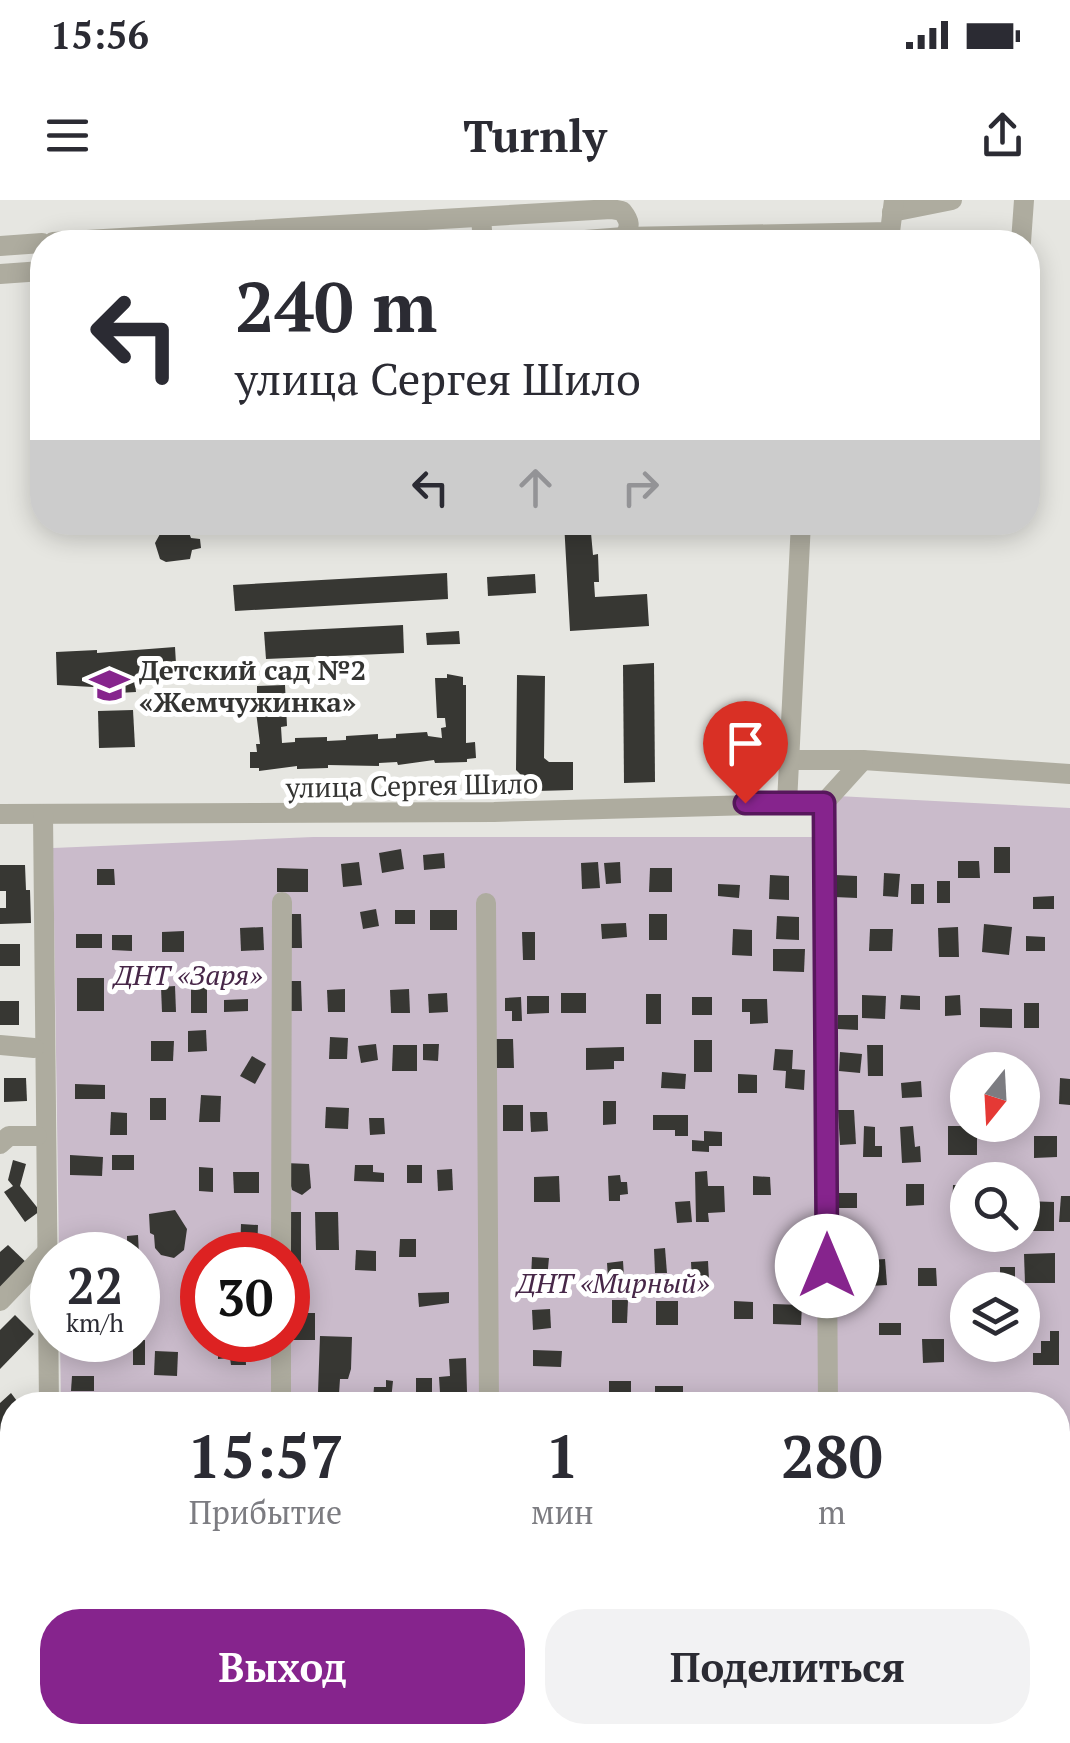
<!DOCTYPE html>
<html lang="ru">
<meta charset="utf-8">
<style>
body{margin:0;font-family:"PT Serif",serif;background:#f2f2f3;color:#2b2b33;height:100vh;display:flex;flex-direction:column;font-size:38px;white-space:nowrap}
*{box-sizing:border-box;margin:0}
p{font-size:32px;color:#7c7c81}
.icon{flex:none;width:55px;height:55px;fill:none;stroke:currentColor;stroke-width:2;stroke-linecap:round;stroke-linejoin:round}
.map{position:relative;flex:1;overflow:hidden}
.drawer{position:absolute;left:0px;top:1192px;width:1070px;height:352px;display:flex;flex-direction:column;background:#fff;border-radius:40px 40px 0 0;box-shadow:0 5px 25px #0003}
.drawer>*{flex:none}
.hud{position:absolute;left:30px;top:30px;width:1010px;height:305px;border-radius:40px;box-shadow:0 5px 25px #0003;background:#fff;color:#2b2b33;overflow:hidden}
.needle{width:65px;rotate:198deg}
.controls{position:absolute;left:950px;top:852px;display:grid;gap:20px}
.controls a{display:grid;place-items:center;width:90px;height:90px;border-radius:50%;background:#fff;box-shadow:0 5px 25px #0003;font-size:50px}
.speed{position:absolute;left:30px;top:1032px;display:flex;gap:20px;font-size:50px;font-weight:700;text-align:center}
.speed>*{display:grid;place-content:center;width:130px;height:130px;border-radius:50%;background:#fff;box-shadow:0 5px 25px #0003;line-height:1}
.speed small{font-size:25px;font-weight:400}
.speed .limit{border:15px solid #d22;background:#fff;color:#111}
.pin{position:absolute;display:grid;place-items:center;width:85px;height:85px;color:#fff;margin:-102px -42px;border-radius:50% 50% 50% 0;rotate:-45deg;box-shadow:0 0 10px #0007}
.pin .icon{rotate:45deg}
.me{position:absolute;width:110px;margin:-55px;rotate:0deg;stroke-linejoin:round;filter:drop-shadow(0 0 8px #0008)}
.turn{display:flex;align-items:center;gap:35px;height:210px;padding:0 40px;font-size:45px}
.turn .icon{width:130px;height:130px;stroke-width:2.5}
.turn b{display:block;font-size:70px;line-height:85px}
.lanes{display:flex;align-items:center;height:95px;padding:0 40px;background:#0003;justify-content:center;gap:50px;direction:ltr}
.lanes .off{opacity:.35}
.eta{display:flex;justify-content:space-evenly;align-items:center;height:170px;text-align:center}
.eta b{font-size:60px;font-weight:600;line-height:70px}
.button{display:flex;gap:20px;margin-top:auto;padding:20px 40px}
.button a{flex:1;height:115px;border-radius:40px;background:#86248d;color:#fff;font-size:40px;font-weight:600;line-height:115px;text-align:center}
.button a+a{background:#f2f2f3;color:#2b2b33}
.status{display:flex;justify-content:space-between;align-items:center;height:70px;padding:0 50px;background:#fff;direction:ltr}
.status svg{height:28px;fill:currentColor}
header{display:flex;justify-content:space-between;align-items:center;height:130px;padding:0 40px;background:#fff;font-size:45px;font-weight:600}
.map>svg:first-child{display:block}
.green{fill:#cabbcb;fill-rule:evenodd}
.building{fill:#373733}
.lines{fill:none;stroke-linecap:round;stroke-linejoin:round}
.minor{stroke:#aeac9f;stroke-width:20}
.route-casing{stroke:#57175c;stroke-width:25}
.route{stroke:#86248d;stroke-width:18}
.labels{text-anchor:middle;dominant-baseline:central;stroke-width:10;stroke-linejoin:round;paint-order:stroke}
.poi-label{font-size:28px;font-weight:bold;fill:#343432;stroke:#fff;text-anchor:start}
.street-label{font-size:28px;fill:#343432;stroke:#fff}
.park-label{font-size:28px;font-style:italic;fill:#472748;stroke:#fff}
</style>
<div class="status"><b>15:56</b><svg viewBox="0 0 49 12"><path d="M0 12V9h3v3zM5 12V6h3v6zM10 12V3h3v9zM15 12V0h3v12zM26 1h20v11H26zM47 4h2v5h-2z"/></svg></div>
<header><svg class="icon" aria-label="menu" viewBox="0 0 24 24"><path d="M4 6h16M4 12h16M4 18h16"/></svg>Turnly<svg class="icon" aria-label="share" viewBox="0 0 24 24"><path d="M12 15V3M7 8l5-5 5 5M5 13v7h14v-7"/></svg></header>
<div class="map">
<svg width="1070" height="1543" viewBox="0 0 1070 1543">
<rect width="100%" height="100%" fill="#e6e6e1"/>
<g class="green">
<polygon points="402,29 403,42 159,42"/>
<path d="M 837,596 L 1070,608 L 1070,1543 L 66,1543 L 66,1532 L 1058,1532 L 1058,1205 L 61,1205 L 60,1140 L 138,1140 L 138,1055 L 59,1055 L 53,648 L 313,637 L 830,637 ZM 968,870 L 1022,870 L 1022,925 L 968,925 ZM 968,980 L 1022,980 L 1022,1035 L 968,1035 ZM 202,1055 L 288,1055 L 288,1140 L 202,1140 ZM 968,1090 L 1022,1090 L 1022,1145 L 968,1145 Z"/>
</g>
<g class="building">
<polygon points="564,322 596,322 596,333 591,333 593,355 598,354 599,382 594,382 595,397 647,394 649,426 570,431"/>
<polygon points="175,324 177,330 188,330 191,338 200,339 201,348 192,350 190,359 166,362 160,359 155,343 165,325"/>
<polygon points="447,373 448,399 235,411 233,385"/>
<polygon points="535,374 536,393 488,396 487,377"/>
<polygon points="403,425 404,453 266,459 264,432"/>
<polygon points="459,431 460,444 427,445 426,433"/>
<polygon points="175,447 177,481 140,485 140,482 135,483 136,492 99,494 98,484 93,487 57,485 56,452 97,450 97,453"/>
<polygon points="654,463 655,582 624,583 623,465"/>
<polygon points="447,474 463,477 463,485 466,485 466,543 475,542 476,558 467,559 467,562 435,563 434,560 398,565 397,562 379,563 379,566 328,565 328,568 297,569 297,566 259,571 259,568 250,568 250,552 257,552 256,544 260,544 254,495 257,495 257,486 285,485 287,526 281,527 282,543 295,542 295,538 327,537 327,541 346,540 346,536 378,534 378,539 396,538 396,534 427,532 428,536 442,538 441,528 446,527 445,518 437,518 435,478 447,478"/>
<polygon points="517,475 545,476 544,558 549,562 573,562 573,590 537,591 516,570"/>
<polygon points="133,510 135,547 99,548 98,511"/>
<rect x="994" y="647" width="16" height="26"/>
<polygon points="401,649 404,669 382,673 379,653"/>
<polygon points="444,653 445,668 424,670 423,655"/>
<polygon points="958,661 979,661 980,678 958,678"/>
<polygon points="359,662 362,685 343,687 341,664"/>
<polygon points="598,662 600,688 582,689 581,663"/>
<polygon points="620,662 621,683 606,684 604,663"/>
<polygon points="0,665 25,665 26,690 30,690 31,723 0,724 0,708 6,708 6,691 0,691"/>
<polygon points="277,668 308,669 308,692 277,692"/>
<polygon points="650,668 672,668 672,692 649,692"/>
<polygon points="97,669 114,669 115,685 97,685"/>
<polygon points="884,673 900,674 898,697 883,696"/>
<polygon points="770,675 789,676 789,700 769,699"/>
<polygon points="835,675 857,676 857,698 834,697"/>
<rect x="937" y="681" width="13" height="22"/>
<polygon points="718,684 740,685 739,698 718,696"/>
<rect x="911" y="684" width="13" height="20"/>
<polygon points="1054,696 1054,709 1033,709 1033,697"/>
<polygon points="376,709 379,726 363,729 360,712"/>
<rect x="395" y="710" width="20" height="14"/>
<rect x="430" y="710" width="27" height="20"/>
<polygon points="288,714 301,714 302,748 289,748"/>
<rect x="649" y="714" width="18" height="26"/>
<polygon points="777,716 799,717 799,740 776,739"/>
<polygon points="626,723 627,737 602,739 601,724"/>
<polygon points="984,724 1012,727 1009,755 982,752"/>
<polygon points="263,727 264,750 241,751 240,728"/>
<polygon points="958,727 959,757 939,757 938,728"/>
<polygon points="733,729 752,730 752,756 732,755"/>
<polygon points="870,729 893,729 892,751 869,751"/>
<polygon points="184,731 184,752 162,752 162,732"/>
<polygon points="522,732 535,732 535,760 523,760"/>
<rect x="76" y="734" width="26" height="14"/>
<polygon points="112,735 132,735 132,751 112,750"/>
<polygon points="1026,736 1045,737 1045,751 1026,751"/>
<rect x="0" y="744" width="20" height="22"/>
<polygon points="773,749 805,749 804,772 773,771"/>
<rect x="116" y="762" width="18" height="22"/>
<rect x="77" y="778" width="27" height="33"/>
<polygon points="289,781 301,781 302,811 290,811"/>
<rect x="191" y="784" width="16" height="29"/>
<polygon points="175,786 176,812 162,812 161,787"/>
<polygon points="345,789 345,812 328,812 327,790"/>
<polygon points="409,789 410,813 391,813 390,790"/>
<polygon points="447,793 448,812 429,813 428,794"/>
<rect x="561" y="793" width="25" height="20"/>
<rect x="646" y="794" width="15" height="30"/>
<polygon points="862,795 886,796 885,819 862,818"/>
<polygon points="901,795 920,796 920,810 900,809"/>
<polygon points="960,795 961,815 945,816 945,796"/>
<polygon points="527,796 549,796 549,813 527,814"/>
<polygon points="521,797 522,821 512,821 512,811 505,811 505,798"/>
<rect x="692" y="797" width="20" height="18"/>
<polygon points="248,799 248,811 224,812 224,800"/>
<polygon points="742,799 767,799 768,823 750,824 750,812 742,812"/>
<rect x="0" y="801" width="19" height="24"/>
<rect x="1024" y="803" width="15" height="25"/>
<polygon points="980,808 1012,809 1012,828 980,827"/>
<polygon points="838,815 858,815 858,830 838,829"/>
<polygon points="206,830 207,851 188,852 188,831"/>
<polygon points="330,837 348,838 347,859 329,859"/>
<polygon points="493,839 513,839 514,868 494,868"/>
<rect x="694" y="840" width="18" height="32"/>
<polygon points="151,841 174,841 173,861 151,861"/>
<polygon points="376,844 378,860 361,863 358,846"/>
<polygon points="423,844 439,844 438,861 423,860"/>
<polygon points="393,845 417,845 417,871 392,871"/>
<polygon points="867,845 883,845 883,876 868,876"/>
<polygon points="624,847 624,861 614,861 614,869 586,870 586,848"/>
<polygon points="775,849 793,850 792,869 805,870 804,890 785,888 786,871 773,870"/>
<polygon points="840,852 862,854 860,873 839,871"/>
<polygon points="252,856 266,864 255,884 240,876"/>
<polygon points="662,872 686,874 685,889 661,888"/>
<polygon points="738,874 757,875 757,893 738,893"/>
<polygon points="4,878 26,878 27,901 4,902"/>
<polygon points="1060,878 1070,879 1070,905 1059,904"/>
<polygon points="921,881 922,897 902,898 901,883"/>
<polygon points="75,884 105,885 105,899 75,899"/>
<polygon points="201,895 221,896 220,922 199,922"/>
<rect x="150" y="898" width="16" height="22"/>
<polygon points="603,901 616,901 616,924 603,925"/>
<rect x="503" y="905" width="20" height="26"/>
<polygon points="326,907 349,908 348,929 325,928"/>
<polygon points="838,910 854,910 856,944 840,945"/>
<polygon points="111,912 127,913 127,935 110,935"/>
<polygon points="530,912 547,912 548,931 531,932"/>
<polygon points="653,915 688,915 688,936 675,936 675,930 653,930"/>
<polygon points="369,918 384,918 385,934 370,935"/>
<polygon points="864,926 875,927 875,946 882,946 882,957 863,957"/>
<polygon points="913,926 915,947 920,946 921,962 902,963 900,927"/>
<rect x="948" y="926" width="29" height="29"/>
<polygon points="704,931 722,932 722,946 709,946 709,952 692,951 692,940 704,941"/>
<polygon points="1034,936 1057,936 1057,957 1034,958"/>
<polygon points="70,955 103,957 102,976 70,975"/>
<rect x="112" y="955" width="22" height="15"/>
<polygon points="13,960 26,964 20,986 40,1011 25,1022 4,992 13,986 8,980"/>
<polygon points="285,963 309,964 311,988 302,995 292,990"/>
<polygon points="355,965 373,965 373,972 384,973 384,982 354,981"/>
<rect x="407" y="965" width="15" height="18"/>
<polygon points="199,967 213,968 213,992 199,991"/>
<polygon points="452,969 453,990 438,991 437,970"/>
<polygon points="707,971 708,986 724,986 725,1012 708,1013 709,1022 696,1022 695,972"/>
<polygon points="233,972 259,972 259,993 234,993"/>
<polygon points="620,975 621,982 627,982 628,994 620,995 620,1001 609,1001 608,976"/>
<polygon points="559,976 560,1002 534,1002 534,977"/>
<polygon points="753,976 770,977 771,995 753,995"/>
<polygon points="906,984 924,984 924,1005 906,1006"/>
<polygon points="953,985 968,985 968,1011 952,1011"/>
<rect x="838" y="993" width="19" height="15"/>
<polygon points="1061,996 1070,996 1070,1022 1059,1022"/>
<polygon points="690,1001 692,1022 677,1023 675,1002"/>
<polygon points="1025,1001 1054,1002 1054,1031 1025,1031"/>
<polygon points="175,1010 187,1029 184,1050 174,1058 161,1055 155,1048 154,1035 150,1033 149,1014"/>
<polygon points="286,1012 301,1012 301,1065 288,1065"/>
<polygon points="315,1012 338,1012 339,1050 316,1050"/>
<polygon points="241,1024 258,1025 257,1055 240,1055"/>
<polygon points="138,1035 139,1055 113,1055 112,1048 127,1047 127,1036"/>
<polygon points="400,1039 416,1039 416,1057 399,1057"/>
<polygon points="8,1045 30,1066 0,1096 0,1052"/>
<polygon points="665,1048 667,1073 655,1073 654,1049"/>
<polygon points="356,1050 376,1051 376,1071 355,1070"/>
<polygon points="1055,1053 1055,1083 1025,1083 1024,1054"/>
<polygon points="532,1057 549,1058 547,1079 531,1078"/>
<polygon points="885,1059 887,1085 870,1086 869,1060"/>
<polygon points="839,1060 850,1060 850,1066 856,1066 856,1080 839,1076"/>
<polygon points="623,1061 624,1077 608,1078 607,1063"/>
<polygon points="708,1061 709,1080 692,1081 691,1062"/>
<rect x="1000" y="1067" width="15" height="21"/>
<polygon points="918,1068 936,1068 937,1086 918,1086"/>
<polygon points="449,1092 449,1103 419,1107 418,1093"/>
<polygon points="612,1100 628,1100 627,1123 612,1123"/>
<rect x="656" y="1101" width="22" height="24"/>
<polygon points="734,1101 753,1102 753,1119 734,1119"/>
<polygon points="773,1104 802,1105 801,1125 773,1124"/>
<polygon points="550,1109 551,1128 533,1130 532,1110"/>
<polygon points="300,1113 315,1113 315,1140 289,1140 289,1122 300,1123"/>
<polygon points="15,1115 34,1134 0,1169 0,1130"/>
<rect x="879" y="1123" width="22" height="12"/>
<polygon points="1050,1131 1059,1131 1059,1165 1033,1165 1033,1153 1041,1153 1041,1141 1050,1141"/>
<polygon points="320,1136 352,1137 351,1169 348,1179 340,1179 339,1194 318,1193"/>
<polygon points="922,1139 944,1139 944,1162 923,1163"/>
<rect x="133" y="1140" width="12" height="25"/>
<polygon points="245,1143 246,1165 231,1165 230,1158 218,1159 218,1144"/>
<polygon points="533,1150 562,1151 561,1167 533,1166"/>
<polygon points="155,1151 178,1152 177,1176 154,1175"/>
<polygon points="466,1158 467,1192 440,1193 439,1177 450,1176 449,1159"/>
<polygon points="72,1176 94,1176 94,1191 71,1191"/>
<polygon points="416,1178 432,1178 432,1202 416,1201"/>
<polygon points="386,1180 393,1181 391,1200 373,1199 374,1187 386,1187"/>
<rect x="609" y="1181" width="22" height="20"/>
<polygon points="655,1186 683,1186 683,1201 655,1200"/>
<polygon points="11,1193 20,1205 12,1205 10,1249 0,1239 0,1203"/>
<polygon points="0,1519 12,1519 12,1532 26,1532 26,1542 0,1542"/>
<rect x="93" y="1532" width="26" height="11"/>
<rect x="320" y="1532" width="30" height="11"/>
<rect x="1029" y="1532" width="31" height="11"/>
</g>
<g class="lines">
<g class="minor">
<polyline points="892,12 952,0"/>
<polyline points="481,18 483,42"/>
<path d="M 53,42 L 611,9 L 622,11 C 630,21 631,26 624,37"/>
<polyline points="559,42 624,37 890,32 894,0"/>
<polyline points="1021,42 1024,0"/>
<polyline points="0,46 42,43"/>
<polyline points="0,74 42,71"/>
<polyline points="789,560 863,560 1070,574"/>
<polyline points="787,603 801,322"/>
<polyline points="0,614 494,612 824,603"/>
<polyline points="43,614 49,1205"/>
<polyline points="486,703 489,1205"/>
<polyline points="0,845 34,848"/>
<polyline points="0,944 9,936 37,936"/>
<polyline points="281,1055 282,702"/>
<polyline points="0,1101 49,1050"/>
<polyline points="281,1205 281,1140"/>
<polyline points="828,1205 824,603 863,560"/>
<polyline points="0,1284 12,1271"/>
<polyline points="0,1357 12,1369"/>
<polyline points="0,1428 12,1415"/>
<polyline points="0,1470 12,1470"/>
<polyline points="51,1532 51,1543"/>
<polyline points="490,1532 490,1543"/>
<polyline points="831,1532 832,1543"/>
<polyline points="281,1543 281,1532"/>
</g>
</g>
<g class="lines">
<defs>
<polyline id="route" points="745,603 824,603 827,1066"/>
</defs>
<use href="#route" class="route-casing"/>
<use href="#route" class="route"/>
</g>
<defs>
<symbol id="school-bare" viewBox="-9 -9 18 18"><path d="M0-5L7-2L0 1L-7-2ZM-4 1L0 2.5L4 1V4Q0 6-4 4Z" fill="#86248d" stroke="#fff" stroke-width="2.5" paint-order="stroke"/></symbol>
</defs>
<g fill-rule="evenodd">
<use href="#school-bare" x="82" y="458" width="55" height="55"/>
</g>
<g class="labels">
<g class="poi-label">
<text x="139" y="469">Детский сад №2<tspan x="139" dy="32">«Жемчужинка»</tspan></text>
</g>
<g class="street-label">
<text transform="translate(412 585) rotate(-1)">улица Сергея Шило</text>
</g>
<g class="park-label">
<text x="188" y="774">ДНТ «Заря»</text>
<text x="613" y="1082">ДНТ «Мирный»</text>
</g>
</g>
</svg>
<div class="controls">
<a><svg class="needle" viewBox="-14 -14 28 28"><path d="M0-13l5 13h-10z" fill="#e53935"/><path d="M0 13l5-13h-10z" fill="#7c7c81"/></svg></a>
<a><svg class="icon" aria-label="search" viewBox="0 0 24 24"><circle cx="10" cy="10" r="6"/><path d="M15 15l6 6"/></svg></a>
<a><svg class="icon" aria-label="layers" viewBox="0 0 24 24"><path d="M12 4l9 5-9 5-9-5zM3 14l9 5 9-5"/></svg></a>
</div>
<div class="speed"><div>22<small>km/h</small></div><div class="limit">30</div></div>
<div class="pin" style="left:745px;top:603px;background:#d93025"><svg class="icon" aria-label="arrive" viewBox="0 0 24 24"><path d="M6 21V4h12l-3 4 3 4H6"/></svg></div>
<svg class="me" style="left:827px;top:1066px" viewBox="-20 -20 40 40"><circle r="19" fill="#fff"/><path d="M0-13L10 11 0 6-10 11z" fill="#86248d"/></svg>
<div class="hud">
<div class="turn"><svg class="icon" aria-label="left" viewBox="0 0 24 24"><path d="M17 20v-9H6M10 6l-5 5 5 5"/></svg><div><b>240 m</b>улица Сергея Шило</div></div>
<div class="lanes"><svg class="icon" aria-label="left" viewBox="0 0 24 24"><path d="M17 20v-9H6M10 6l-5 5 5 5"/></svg><svg class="icon off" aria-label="ahead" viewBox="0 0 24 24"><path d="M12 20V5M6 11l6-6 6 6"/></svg><svg class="icon off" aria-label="right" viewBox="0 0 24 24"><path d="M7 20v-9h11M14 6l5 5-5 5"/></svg></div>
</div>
<section class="drawer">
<div class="eta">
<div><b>15:57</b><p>Прибытие</p></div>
<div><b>1</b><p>мин</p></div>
<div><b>280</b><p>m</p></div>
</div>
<div class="button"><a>Выход</a><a>Поделиться</a></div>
</section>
</div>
